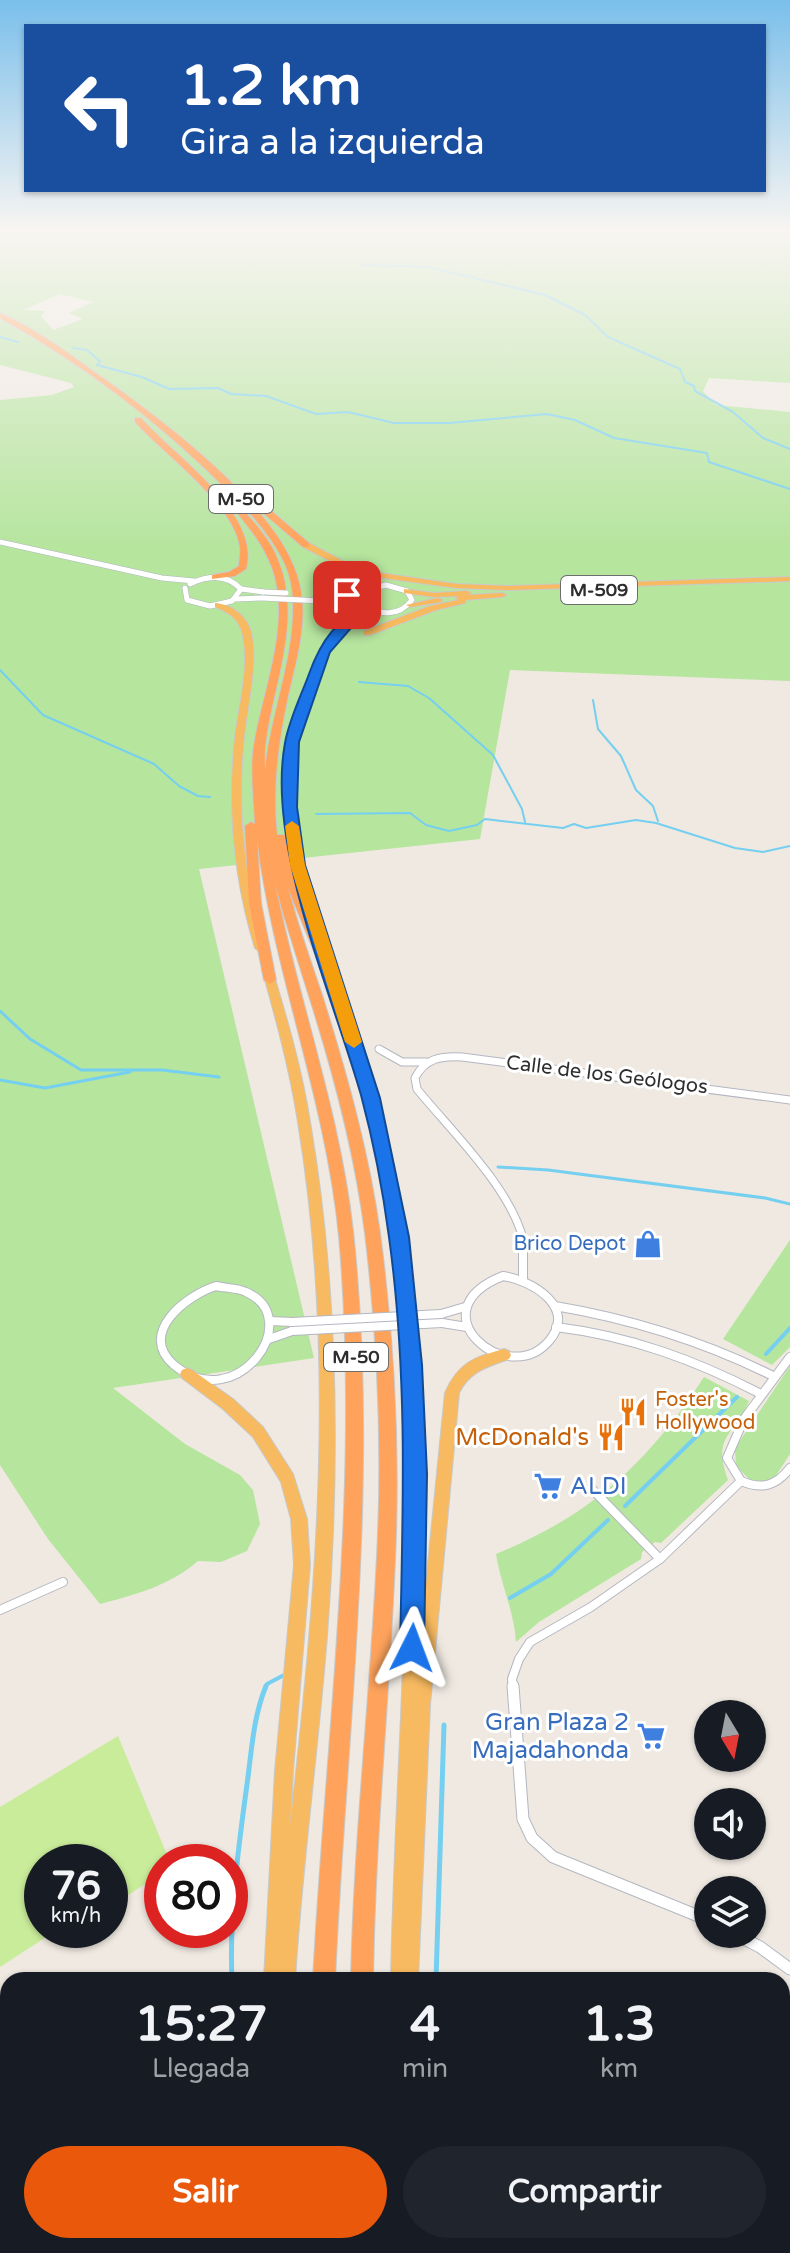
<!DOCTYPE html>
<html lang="es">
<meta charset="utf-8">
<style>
body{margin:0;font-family:"Varela Round",sans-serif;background:#20242c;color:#f1f3f6;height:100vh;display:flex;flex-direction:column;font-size:30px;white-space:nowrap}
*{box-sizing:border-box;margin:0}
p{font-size:26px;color:#9ea1a6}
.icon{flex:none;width:44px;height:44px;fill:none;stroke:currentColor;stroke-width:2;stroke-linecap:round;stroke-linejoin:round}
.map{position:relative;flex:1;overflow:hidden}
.panel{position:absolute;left:0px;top:1972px;width:790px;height:282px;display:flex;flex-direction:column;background:#171b24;border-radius:24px 24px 0 0;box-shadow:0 2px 6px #0004}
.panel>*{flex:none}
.top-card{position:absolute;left:24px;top:24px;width:742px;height:168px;border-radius:0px;box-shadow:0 2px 6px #0004;background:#1a4fa0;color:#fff;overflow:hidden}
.needle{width:52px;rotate:170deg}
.controls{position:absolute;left:694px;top:1700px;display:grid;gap:16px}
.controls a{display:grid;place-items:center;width:72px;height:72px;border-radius:50%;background:#171b24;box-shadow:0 2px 6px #0004;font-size:40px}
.speed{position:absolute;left:24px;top:1844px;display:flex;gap:16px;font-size:40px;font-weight:700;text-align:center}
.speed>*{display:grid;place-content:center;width:104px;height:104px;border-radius:50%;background:#171b24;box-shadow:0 2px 6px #0004;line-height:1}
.speed small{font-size:20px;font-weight:400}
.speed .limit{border:12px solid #d22;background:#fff;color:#111}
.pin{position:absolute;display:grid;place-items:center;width:68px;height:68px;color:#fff;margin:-34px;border-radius:16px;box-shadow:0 4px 12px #0006}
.me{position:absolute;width:88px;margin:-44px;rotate:3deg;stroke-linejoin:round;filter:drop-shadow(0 0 6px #0008)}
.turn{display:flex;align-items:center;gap:28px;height:168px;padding:0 24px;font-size:36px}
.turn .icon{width:104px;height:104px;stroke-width:2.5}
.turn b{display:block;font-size:56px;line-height:68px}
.eta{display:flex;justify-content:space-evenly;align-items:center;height:136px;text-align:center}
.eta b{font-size:48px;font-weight:800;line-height:56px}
.cta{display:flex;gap:16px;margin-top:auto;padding:16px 24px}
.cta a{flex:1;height:92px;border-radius:48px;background:#ea580c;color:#fff;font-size:32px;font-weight:800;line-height:92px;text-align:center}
.cta a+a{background:#20242c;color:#f1f3f6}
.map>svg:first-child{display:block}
.green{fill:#b6e59e;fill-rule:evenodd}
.pitch{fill:#c9ec9a}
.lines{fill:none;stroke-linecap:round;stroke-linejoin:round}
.stream-far3{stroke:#75cff0;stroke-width:2}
.stream-far2{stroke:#75cff0;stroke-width:3}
.stream-far1{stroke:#75cff0;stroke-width:4}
.stream{stroke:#75cff0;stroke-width:5}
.minor-far2-casing{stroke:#b4b7c1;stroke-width:9}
.minor-far1-casing{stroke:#b4b7c1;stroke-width:10}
.minor-casing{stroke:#b4b7c1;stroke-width:13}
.tertiary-casing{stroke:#b4b7c1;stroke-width:6}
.trunk-casing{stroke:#c9c9c9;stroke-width:2}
.motorway-casing{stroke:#c9c9c9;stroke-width:2}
.minor-far2{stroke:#fff;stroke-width:7}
.minor-far1{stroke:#fff;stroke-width:8}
.minor{stroke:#fff;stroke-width:11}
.tertiary{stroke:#fff;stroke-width:5}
.trunk{fill:#f8ba60;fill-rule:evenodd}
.motorway{fill:#ffa35c;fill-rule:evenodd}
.minor-bridge-casing{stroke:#b4b7c1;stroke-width:10;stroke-linecap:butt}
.tertiary-bridge-casing{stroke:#b4b7c1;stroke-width:6;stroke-linecap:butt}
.minor-bridge{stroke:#fff;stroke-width:8}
.tertiary-bridge{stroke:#fff;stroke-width:5}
.route{fill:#1a73e8;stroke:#114b97;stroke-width:2}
.slow{fill:#f59e0b}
.labels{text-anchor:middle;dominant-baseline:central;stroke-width:6;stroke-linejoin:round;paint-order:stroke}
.shield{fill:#fff;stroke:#6d6d6d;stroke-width:2}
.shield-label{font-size:18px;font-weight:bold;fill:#2e2e2e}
.street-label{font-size:20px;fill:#2e2e2e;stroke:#fff}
.shop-label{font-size:20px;fill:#366cbe;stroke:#fff;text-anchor:end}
.food-label{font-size:20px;fill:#c56008;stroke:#fff;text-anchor:start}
.near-food-label{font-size:24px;fill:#c56008;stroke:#fff;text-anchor:end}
.near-shop-label{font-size:24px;fill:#366cbe;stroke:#fff;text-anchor:start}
</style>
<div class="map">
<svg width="790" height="2253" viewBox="0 0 790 2253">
<rect width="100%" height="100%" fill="#efe9e1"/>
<g class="green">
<path d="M 0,232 L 790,232 L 790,383 L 709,378 L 703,391 L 716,405 L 790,412 L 790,681 L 510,670 L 480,839 L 199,869 L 314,1358 L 113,1388 L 185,1444 L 240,1475 L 253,1490 L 260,1524 L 247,1551 L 221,1562 L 198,1561 C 171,1585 135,1595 100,1604 L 48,1539 L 0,1465 L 0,400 L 52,395 L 74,387 L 71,383 L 0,365 ZM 60,294 L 93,302 L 69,313 L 83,319 L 53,330 L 41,316 L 45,311 L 23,310 Z"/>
<polygon points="790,1240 790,1347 772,1365 723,1339"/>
<polygon points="790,1366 790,1454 775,1477 763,1482 750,1480 736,1466 735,1448"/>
<path d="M 704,1377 L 749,1401 C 733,1438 712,1435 728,1480 L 661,1543 L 655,1542 L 642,1552 L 641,1559 L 539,1622 L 516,1642 C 514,1611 501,1585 496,1554 C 593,1514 647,1464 704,1377 Z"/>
</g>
<polygon class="pitch" points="118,1736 170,1862 162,1862 162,1873 110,1907 110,1862 42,1862 42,1930 57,1930 0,1967 0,1807"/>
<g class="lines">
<g class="stream-far3">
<polyline points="362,265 428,267 545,295 585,315 608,337 680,369 685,382 694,386 695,391 733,412 763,438 790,449"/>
<polyline points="0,337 18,342"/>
<polyline points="73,348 87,350 100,361 97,365 142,377 169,389 218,388 231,394 266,396 316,414 348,412 394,423 449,423 547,414 575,420 614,438 707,453 709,462 790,489"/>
<polyline points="0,670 43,715 154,764 179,786 198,796 210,797"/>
<polyline points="359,682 408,686 429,698 493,755 522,809 525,822"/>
<polyline points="593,700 598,729 621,756 636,790 653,806 658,821"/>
<polyline points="316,814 410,813 426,825 449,831 477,825 485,819 563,828 574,824 586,828 636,820 656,823 735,848 763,852 790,846"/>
</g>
<g class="stream-far2">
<polyline points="0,1011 30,1039 81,1070 162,1070 219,1077"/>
<polyline points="0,1080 45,1088 130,1072"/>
<polyline points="498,1167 548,1170 765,1198 790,1204"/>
</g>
<g class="stream-far1">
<polyline points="766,1354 790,1328"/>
<polyline points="625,1506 737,1397"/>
<polyline points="510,1598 551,1574 608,1520"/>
<polyline points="265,1688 267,1684 284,1675"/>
</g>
<g class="stream">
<path d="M 232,1980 C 229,1913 239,1843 248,1777 C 252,1746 254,1715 266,1686"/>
<polyline points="436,1980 444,1725"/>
<polyline points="0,2204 8,2200"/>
<polyline points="447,2246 447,2253"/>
<polyline points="549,2246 550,2253"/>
</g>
<defs>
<g id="minor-far2">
<polyline points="379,1049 402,1062 426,1062"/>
<path d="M 524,1243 C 513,1190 451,1131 417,1089 L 415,1078 C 425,1058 441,1056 462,1057 L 790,1100"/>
</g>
<g id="minor-far1">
<path d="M 503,1276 C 531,1280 578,1307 549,1341 C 507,1390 414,1311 503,1276 Z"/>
<polyline points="523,1278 523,1241"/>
<path d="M 216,1286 C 225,1288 238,1288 246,1292 C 307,1319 236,1417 174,1365 C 137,1333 187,1295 216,1286 Z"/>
<path d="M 555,1306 C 632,1319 703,1341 773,1376"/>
<polyline points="441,1314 465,1307"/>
<polyline points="270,1321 292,1322"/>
<polyline points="442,1323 467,1327"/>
<path d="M 556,1327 C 630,1336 695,1360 761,1394"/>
<polyline points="269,1339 292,1331"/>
<path d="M 790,1357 L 744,1419 L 727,1458 L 741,1481 C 762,1490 776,1486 790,1468"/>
<polyline points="591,1488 660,1559"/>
<polyline points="0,1610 63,1582"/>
<polyline points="513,1688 512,1679 519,1659 530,1642 591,1607 660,1559 741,1481"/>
</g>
<g id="minor">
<polyline points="513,1686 523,1819 532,1838 553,1857 708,1920"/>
<polyline points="735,1934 760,1947 790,1969"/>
</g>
<g id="tertiary">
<polyline points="0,542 162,578 194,581"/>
<path d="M 190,584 C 208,575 226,574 241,589"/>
<polyline points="185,588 187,600 210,606 232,601 241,589"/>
<polyline points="241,589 264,592"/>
<path d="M 321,596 L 349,595 L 386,585 L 407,591 L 412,600 C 393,624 371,608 347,603 C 338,601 330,602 321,601"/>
<polyline points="235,599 262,598"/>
</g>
<g id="trunk">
<polygon points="303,543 309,543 360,570 456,584 508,586 790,577 790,581 508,590 456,588 355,574 303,547"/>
<polygon points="331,565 337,565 350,576 376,585 372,587 344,580 331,569"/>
<polygon points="404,589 434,593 467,591 471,593 468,595 502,593 506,595 502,597 465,600 465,603 436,610 370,635 364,635 364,631 430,606 458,600 456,598 459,596 434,597 404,593"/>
<polygon points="438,598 442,600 441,602 410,607 406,605"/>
<path d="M 215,603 C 231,604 247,616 251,632 C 259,664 245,714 243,748 C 237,816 245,883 265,948 L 260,952 L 255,948 C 235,882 228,815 234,747 C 237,711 250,672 243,636 C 240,620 230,612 215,607 Z"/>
<path d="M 373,611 L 377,613 L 376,615 C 340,624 330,646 317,678 C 309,699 301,720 296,742 C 283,813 307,885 330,951 L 325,955 C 314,948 310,924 306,911 C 289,857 276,798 288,742 C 292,720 301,699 309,678 C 323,643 334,620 373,611 Z"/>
<path d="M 267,965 L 272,969 C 287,1019 302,1070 310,1122 C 339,1292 340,1465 327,1636 C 318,1751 302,1865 295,1980 L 264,1980 L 275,1771 L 294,1565 L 291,1519 L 281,1482 L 253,1437 L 223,1409 L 182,1378 L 180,1374 L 182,1370 L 187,1368 L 192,1370 L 233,1399 L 263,1427 L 293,1474 L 307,1519 L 310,1565 L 293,1771 L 290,1827 C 317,1590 337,1359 298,1122 C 290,1070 276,1019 262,969 Z"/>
<path d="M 341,995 L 346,999 C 357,1036 367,1073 378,1110 C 383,1129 390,1149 394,1168 C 423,1319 427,1481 421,1634 L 445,1393 C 458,1363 474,1357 504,1349 L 509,1351 L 511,1355 L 509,1359 C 487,1367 470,1371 459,1393 L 430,1705 L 418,1980 L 391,1980 C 395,1756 419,1531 399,1307 C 397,1283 396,1259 392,1235 C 381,1154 357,1077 336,999 Z"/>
<rect x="263" y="2246" width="20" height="7"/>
<polygon points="400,2246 420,2246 421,2253 401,2253"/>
</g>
<g id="motorway">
<path d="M 0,313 C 33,327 64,350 93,371 C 153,413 233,473 275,533 C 289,553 300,575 302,600 C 305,632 295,665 288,696 C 278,743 272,788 277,835 L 284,835 L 286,838 L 300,888 L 350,1009 L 344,1014 L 338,1009 L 288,888 L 284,872 C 294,915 309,956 323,998 C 347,1075 369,1153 380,1233 C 393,1332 399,1433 396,1534 C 391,1683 375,1831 373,1980 L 351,1980 C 354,1831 372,1683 378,1534 C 382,1434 377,1333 365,1233 C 355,1154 334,1075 310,999 C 298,960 285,922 275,883 C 298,1000 340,1112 353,1231 C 380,1480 346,1731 335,1980 L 313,1980 C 326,1732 361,1484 339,1236 C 326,1100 274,973 257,839 L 261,903 L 276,980 L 270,984 L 264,980 L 249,903 L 245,826 L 251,822 L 255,824 C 254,801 250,766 254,745 C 264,685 297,612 266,554 C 259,539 248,527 238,514 L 239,512 L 245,512 C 257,526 270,540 277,558 C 303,617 274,681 266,740 C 264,750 265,761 265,771 C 270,716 295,658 293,603 C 293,590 290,574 284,562 C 269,531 243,505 219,482 C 154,418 79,362 0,318 Z"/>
<path d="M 135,418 L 141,418 C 174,456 261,513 246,569 L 235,576 L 212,579 L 212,575 L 229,572 L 239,566 C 239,560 241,553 240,547 C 234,504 164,454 135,422 Z"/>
<polygon points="249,497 255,497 309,543 309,547 303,547 249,501"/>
<polygon points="310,2246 334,2246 335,2253 311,2253"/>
<polygon points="353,2246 377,2246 378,2253 354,2253"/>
</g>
</defs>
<use href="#minor-far2" class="minor-far2-casing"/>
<use href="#minor-far1" class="minor-far1-casing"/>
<use href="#minor" class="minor-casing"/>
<use href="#tertiary" class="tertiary-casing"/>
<use href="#trunk" class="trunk-casing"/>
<use href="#motorway" class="motorway-casing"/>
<use href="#minor-far2" class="minor-far2"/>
<use href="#minor-far1" class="minor-far1"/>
<use href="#minor" class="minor"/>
<use href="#tertiary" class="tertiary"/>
<use href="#trunk" class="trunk"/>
<use href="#motorway" class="motorway"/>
<defs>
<g id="minor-bridge">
<polyline points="292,1322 441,1314"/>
<polyline points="292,1331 442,1323"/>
</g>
<g id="tertiary-bridge">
<polyline points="264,592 286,593"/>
<polyline points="262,598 321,601"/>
</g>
</defs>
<use href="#minor-bridge" class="minor-bridge-casing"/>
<use href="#tertiary-bridge" class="tertiary-bridge-casing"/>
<use href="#minor-bridge" class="minor-bridge"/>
<use href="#tertiary-bridge" class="tertiary-bridge"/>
</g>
<linearGradient id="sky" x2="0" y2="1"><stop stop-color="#7abfeb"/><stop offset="0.42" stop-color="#f8f5f2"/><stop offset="1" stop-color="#f8f5f2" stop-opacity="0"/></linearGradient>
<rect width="790" height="547" fill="url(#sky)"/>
<path class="route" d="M 347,591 L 360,591 L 361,604 L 379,613 L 357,621 L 330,652 L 299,742 L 297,807 L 305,865 L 380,1098 L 409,1237 L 422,1365 L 427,1474 L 424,1648 L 421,1657 L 412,1661 L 403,1657 L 400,1648 C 403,1511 408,1374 389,1237 C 383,1191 373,1140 361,1095 C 332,993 266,846 285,743 C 289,720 301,696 309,674 C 318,649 334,619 361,612 L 352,609 L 348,598 L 341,595 Z"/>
<polygon class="slow" points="292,821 299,826 305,865 362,1042 354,1048 345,1042 290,865 285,826"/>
<defs>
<symbol id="shop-bare" viewBox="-9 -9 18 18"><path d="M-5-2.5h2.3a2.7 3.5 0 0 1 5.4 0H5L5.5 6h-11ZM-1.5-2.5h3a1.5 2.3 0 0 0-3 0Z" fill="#3f7fe0" stroke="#fff" stroke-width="2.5" paint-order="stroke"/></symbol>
<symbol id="restaurant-bare" viewBox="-9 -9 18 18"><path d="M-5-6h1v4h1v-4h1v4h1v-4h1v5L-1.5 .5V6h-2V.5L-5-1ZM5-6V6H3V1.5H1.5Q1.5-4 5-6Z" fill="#e8710a" stroke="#fff" stroke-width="2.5" paint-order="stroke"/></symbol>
<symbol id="supermarket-bare" viewBox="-9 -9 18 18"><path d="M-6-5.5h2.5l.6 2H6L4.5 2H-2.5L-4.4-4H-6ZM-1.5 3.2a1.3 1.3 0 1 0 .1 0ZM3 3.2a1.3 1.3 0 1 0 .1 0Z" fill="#3f7fe0" stroke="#fff" stroke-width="2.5" paint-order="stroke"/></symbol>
</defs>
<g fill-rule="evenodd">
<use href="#shop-bare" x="628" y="1224" width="40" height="40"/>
<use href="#restaurant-bare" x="613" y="1392" width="40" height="40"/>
<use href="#restaurant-bare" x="591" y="1417" width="40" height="40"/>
<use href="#supermarket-bare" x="528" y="1466" width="40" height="40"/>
<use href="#supermarket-bare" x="631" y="1716" width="40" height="40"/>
</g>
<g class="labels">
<g class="shield">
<rect x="209" y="485" width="64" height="28" rx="6"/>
<rect x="561" y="576" width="76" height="28" rx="6"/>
<rect x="324" y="1343" width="64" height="28" rx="6"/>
</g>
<g class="shield-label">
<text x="241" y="499">M-50</text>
<text x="599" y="590">M-509</text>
<text x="356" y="1357">M-50</text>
</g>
<g class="street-label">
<text transform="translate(607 1075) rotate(7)">Calle de los Geólogos</text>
</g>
<g class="shop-label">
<text x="626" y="1244">Brico Depot</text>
</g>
<g class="food-label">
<text x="655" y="1400">Foster's<tspan x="655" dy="23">Hollywood</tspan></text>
</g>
<g class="near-food-label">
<text x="589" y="1437">McDonald's</text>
</g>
<g class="near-shop-label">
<text x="570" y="1486">ALDI</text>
<text x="629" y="1722" text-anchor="end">Gran Plaza 2<tspan x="629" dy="28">Majadahonda</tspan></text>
</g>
</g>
</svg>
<div class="controls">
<a><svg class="needle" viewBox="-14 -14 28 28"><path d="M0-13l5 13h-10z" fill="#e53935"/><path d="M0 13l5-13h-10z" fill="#9ea1a6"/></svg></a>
<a><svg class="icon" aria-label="sound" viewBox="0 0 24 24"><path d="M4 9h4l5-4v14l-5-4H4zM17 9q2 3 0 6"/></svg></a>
<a><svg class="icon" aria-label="layers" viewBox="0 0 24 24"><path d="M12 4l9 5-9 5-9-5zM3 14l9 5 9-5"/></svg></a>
</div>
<div class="speed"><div>76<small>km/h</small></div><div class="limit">80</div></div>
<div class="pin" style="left:347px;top:595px;background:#d93025"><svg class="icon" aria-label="arrive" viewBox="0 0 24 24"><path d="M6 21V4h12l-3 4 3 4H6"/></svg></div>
<svg class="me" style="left:412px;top:1648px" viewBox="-20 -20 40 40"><path d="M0-17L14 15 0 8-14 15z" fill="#1a73e8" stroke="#fff" stroke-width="4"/></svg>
<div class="top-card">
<div class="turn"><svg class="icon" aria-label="left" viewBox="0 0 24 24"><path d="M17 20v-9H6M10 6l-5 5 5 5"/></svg><div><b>1.2 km</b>Gira a la izquierda</div></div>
</div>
<section class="panel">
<div class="eta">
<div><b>15:27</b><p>Llegada</p></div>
<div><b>4</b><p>min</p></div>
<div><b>1.3</b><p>km</p></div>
</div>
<div class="cta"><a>Salir</a><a>Compartir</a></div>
</section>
</div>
